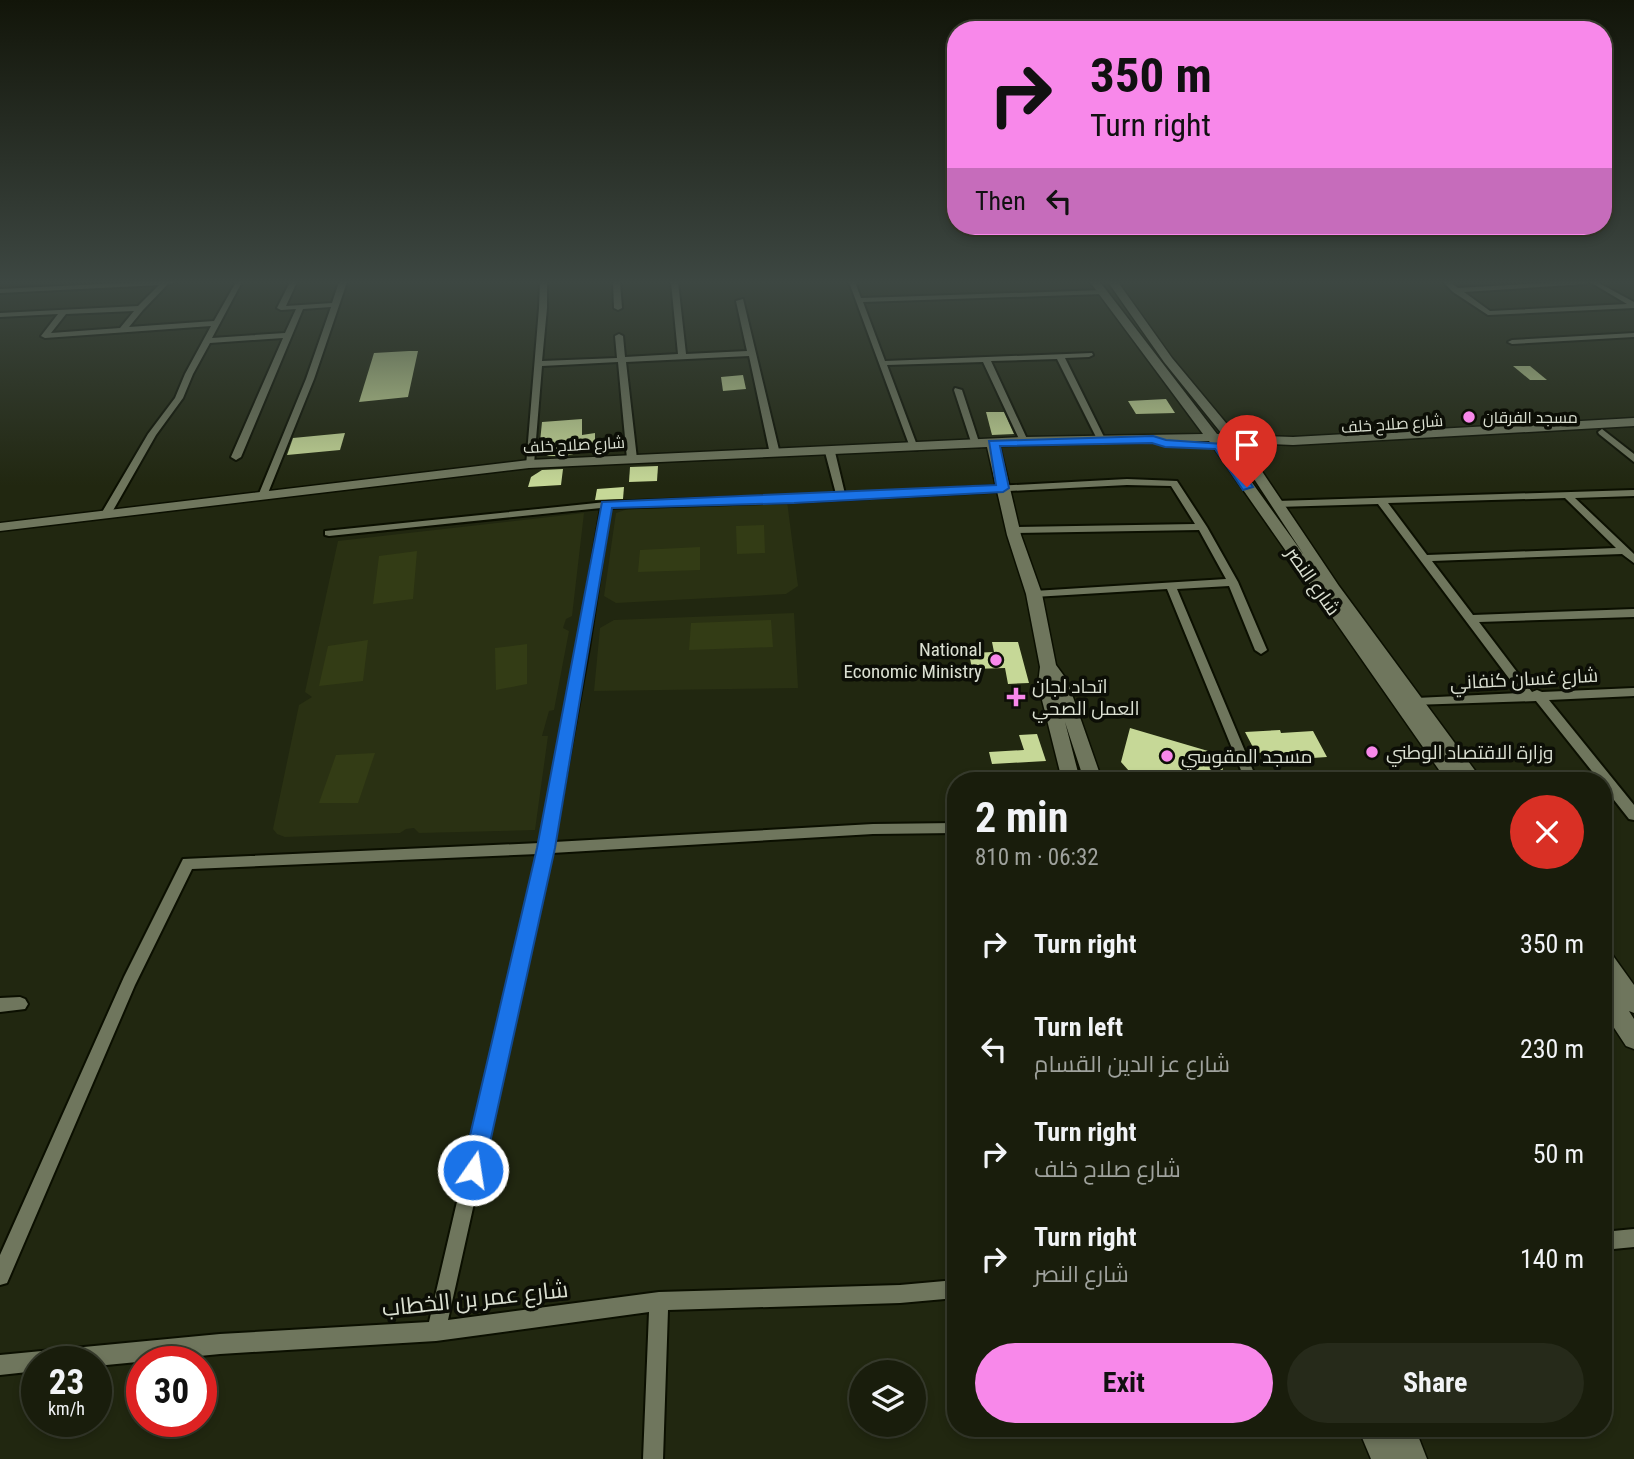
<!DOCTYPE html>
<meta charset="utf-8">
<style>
body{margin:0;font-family:"Roboto Condensed",Cairo,sans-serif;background:#262a1a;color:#f1f3f6;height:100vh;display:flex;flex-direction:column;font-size:26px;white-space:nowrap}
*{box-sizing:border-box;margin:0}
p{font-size:23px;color:#9fa29d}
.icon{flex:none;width:38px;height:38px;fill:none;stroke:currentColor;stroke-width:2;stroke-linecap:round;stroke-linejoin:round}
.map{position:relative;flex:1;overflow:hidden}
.sheet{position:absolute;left:947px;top:772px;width:665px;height:665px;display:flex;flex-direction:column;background:#191d0c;border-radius:28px;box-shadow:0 4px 10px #0003,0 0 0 2px #373b2d}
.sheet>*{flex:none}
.top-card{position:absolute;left:947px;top:21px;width:665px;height:214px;border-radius:28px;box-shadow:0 4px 10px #0003,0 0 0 2px #373b2d;background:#f888ea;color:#111;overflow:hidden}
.fabs{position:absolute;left:849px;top:1360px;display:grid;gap:14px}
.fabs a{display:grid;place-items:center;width:77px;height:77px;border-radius:50%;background:#191d0c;box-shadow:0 4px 10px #0003,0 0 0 2px #373b2d;font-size:35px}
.speed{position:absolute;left:21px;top:1346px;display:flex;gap:14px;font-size:35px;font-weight:700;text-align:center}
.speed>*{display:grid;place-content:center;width:91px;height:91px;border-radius:50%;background:#191d0c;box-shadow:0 4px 10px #0003,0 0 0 2px #373b2d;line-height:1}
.speed small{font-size:18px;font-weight:400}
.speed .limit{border:10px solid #d22;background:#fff;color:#111}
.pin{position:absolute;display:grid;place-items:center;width:60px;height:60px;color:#fff;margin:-72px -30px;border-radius:50% 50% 50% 0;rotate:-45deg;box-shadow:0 0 7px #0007}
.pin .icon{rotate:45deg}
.me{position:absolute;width:77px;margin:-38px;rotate:13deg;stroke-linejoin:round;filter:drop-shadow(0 0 5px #0008)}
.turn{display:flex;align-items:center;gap:24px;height:147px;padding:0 28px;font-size:32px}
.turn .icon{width:91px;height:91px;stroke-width:2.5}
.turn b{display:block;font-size:49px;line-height:60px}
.then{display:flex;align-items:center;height:66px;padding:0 28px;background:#0003;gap:14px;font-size:26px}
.round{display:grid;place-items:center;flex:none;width:74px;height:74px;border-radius:37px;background:#262a1a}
.head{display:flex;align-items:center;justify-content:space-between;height:119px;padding:0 28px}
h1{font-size:42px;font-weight:700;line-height:52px}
.button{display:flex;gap:14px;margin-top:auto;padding:14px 28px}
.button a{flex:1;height:80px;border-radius:42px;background:#f888ea;color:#111;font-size:28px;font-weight:700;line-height:80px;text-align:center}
.button a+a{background:#262a1a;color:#f1f3f6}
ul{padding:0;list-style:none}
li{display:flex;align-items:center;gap:21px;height:105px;padding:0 28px}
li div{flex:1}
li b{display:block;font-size:26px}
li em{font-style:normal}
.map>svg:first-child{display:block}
.built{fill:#2a3113}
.green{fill:#333c15}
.building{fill:#c6d897}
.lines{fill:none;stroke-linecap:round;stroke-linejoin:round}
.street-casing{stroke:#0b0f00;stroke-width:4}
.secondary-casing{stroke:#0b0f00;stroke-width:3}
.street{fill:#6f765d;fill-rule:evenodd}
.secondary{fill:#6f765d;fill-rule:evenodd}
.route{fill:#1a73e8;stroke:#114b97;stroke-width:2}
.poi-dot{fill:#f888ea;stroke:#0c0e06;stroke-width:2.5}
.labels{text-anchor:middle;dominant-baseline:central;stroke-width:7;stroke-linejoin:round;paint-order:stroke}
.far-poi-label{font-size:16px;fill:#dbe0d2;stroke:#0c0e06;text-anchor:start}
.far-street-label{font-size:16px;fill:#dbe0d2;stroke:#0c0e06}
.street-label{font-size:19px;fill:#dbe0d2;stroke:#0c0e06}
.poi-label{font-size:19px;fill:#dbe0d2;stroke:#0c0e06;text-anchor:start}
.near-street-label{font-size:23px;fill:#dbe0d2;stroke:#0c0e06}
</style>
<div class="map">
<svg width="1634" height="1459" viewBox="0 0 1634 1459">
<rect width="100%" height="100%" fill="#212710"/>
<g class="built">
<polygon points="787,501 798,586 786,594 616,603 604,596 616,513 631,508"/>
<polygon points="584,513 572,616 566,619 563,628 569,631 554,710 549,711 542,736 548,736 535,830 419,833 414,828 406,829 400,833 285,837 277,834 273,829 299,705 312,697 305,692 338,541"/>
<polygon points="794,613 798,688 594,691 600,628 614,620"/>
</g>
<g class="green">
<polygon points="764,525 765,553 737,554 736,526"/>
<polygon points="700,547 700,570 638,572 640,550"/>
<polygon points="417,551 413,599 373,604 379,556"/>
<polygon points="771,620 773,647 689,650 691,623"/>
<polygon points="368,640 363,681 319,686 328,646"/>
<polygon points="527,644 527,684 496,690 495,648"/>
<polygon points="375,753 358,803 319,803 336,755"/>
</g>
<g class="building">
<polygon points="409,351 418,351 408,397 359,402 374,353"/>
<polygon points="1513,366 1530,366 1547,380 1530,380"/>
<polygon points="743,375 746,389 723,391 721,377"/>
<polygon points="1166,399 1175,413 1136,414 1128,401"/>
<polygon points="986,412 1004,412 1014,434 992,435"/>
<polygon points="582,419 582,435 595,433 595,449 565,456 549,456 539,452 542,422"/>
<polygon points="345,433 340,450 287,455 293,438"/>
<polygon points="658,466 657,481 629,482 630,467"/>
<polygon points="563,469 561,485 528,487 531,477 542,470"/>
<polygon points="624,487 623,499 595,500 597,489"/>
<polygon points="992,642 1018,642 1029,683 1008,684 1005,668 972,669 969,653 994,652"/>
<polygon points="1130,728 1208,751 1216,763 1223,765 1222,780 1137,780 1121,762"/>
<polygon points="1280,730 1281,733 1313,731 1327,757 1283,760 1280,752 1256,753 1245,732"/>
<polygon points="1037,734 1046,761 992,764 989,752 1024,750 1019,735"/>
</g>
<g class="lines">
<defs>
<g id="street">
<path d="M 141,282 L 178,282 L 168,284 L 143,310 L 129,327 L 214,321 L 236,282 L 242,282 L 212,338 L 285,333 L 296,309 L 281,310 L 277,308 L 290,282 L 297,282 L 286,306 L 332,303 L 339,282 L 347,282 L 314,379 L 266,498 L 260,498 L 258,496 L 306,379 L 331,307 L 303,309 L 241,457 L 236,460 L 231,457 L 283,338 L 210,343 L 193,374 L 183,398 L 156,435 L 111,514 L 106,517 L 101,514 L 148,434 L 175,398 L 185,374 L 211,326 L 45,338 L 41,336 L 58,314 L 0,317 L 0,313 L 138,306 L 159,285 L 0,293 L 0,289 ZM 134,311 L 120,328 L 51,333 L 66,314 Z"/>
<polygon points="540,282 547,282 547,308 542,361 617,358 615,336 619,334 623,336 625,357 678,354 671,282 678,282 686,354 747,351 736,301 743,299 780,454 778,456 772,456 770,454 749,356 626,362 637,459 632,462 627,459 618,362 542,366 534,464 529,467 526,466 539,308"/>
<polygon points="613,282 620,282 622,308 618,310 614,308"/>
<polygon points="849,282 855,282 861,298 1106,290 1107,292 1103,294 863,302 885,361 1092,353 1093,355 1089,357 1065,358 1105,439 1101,442 1097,439 1057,359 991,361 1028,441 1024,444 1020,441 983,362 887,365 918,448 917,450 911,450"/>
<polygon points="1443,282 1450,282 1458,288 1557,282 1589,282 1585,284 1464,292 1490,311 1627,304 1590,282 1597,282 1634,302 1634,308 1488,315 1453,292"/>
<polygon points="1634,333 1634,337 1512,344 1508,342 1512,340"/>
<polygon points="955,388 962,390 980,445 979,447 972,445 954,390"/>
<polygon points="1602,429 1634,454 1634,462 1599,434 1598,432"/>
<polygon points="830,449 835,452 845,494 1127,479 1177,481 1207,527 1238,582 1267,650 1261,654 1255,650 1229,586 1177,589 1257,780 1245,780 1167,589 1034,597 1029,594 1034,591 1226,579 1199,530 1014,533 1009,530 1014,527 1195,524 1171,486 1127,485 794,502 610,508 589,648 554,842 873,824 956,823 956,833 873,834 552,853 448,1320 659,1292 900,1285 956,1280 956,1298 900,1303 668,1310 663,1459 643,1459 649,1312 436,1341 220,1354 96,1366 96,1362 37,1362 37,1371 0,1375 0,1355 220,1334 429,1322 538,854 192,869 135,985 7,1283 0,1285 0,1255 124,977 183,859 540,843 577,648 601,508 329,536 325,535 325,531 606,502 836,494 825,452"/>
<path d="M 1634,490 L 1634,496 L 1575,498 L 1634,554 L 1634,563 L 1622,554 L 1432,561 L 1473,615 L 1634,609 L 1634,617 L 1479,622 L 1532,692 L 1537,690 L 1542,692 L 1634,688 L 1634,696 L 1549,700 L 1634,805 L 1634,820 L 1629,819 L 1603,786 L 1603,780 L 1599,780 L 1536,701 L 1412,705 L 1410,702 L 1412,699 L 1416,698 L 1520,693 L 1378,504 L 1277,507 L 1272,504 L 1277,501 ZM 1565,498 L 1616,548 L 1427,555 L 1388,503 Z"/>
<polygon points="20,997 25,999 28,1004 25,1009 0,1012 0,998"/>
<polygon points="1634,1229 1634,1247 1603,1250 1603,1232"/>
</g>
<g id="secondary">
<path d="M 1090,282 L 1100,282 L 1217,434 L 1222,434 L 1164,362 L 1108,282 L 1118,282 L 1172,358 L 1236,435 L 1293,437 L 1634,418 L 1634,426 L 1293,445 L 1243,443 L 1339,586 L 1482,780 L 1446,780 L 1209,441 L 1000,446 L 1021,535 L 1042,594 L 1056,665 L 1067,680 L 1102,780 L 1084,780 L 1065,722 L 1080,780 L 1062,780 L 1038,684 L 1040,667 L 1026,594 L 1007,535 L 987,447 L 529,468 L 0,531 L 0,523 L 529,460 L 1024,437 L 1203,434 ZM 1223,442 L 1229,442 L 1235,450 L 1304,555 Z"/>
<polygon points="1603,950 1611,953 1634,985 1634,1013 1629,1011 1634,1019 1634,1049 1626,1046 1603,1011 1603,982 1607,984 1603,977"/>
<polygon points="1358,1428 1415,1428 1427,1459 1371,1459"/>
</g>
</defs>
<use href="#street" class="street-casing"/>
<use href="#secondary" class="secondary-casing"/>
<use href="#street" class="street"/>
<use href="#secondary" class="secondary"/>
</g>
<linearGradient id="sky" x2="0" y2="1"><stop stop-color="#121509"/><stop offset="0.58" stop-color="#3d4742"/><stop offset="1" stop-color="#3d4742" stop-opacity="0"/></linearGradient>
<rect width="1634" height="486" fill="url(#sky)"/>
<polygon class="route" points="1153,436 1166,440 1223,444 1253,487 1243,490 1215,449 1165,447 1152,443 1000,446 1009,488 1003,492 794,503 612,508 555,848 484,1170 481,1178 473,1182 465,1178 462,1170 537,848 602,502 996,485 989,441"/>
<g class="poi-dot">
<circle cx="1469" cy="417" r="7"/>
<circle cx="996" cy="660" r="7"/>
<path d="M1012.5 686.5h7v7h7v7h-7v7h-7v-7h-7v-7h7z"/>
<circle cx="1372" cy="752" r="7"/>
<circle cx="1167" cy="756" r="7"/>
</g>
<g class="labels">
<g class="far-poi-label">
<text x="1483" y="417">مسجد الفرقان</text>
</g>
<g class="far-street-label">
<text transform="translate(1392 424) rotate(-4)">شارع صلاح خلف</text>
<text transform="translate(574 445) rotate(-3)">شارع صلاح خلف</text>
</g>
<g class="street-label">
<text transform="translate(1313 581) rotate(55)">شارع النصر</text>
<text transform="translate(1524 679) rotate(-3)">شارع غسان كنفاني</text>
</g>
<g class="poi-label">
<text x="982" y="649" text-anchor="end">National<tspan x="982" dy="22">Economic Ministry</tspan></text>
<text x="1032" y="686">اتحاد لجان<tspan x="1032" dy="22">العمل الصحي</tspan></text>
<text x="1386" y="752">وزارة الاقتصاد الوطني</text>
<text x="1181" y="756">مسجد المقوسي</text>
</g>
<g class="near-street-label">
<text transform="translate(475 1299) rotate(-6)">شارع عمر بن الخطاب</text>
</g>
</g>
</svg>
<div class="fabs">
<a><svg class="icon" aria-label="layers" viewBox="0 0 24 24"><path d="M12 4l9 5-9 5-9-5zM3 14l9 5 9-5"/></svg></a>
</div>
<div class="speed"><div>23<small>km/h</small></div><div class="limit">30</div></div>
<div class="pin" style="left:1247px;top:487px;background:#d93025"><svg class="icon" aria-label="arrive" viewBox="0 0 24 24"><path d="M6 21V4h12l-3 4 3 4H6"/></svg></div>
<svg class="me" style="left:473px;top:1170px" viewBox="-20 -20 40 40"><circle r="17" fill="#1a73e8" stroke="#fff" stroke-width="3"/><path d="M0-11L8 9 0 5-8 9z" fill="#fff"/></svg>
<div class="top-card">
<div class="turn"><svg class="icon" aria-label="right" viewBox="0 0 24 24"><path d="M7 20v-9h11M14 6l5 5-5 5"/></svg><div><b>350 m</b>Turn right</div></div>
<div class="then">Then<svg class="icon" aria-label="left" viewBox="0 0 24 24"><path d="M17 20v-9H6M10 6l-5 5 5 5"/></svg></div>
</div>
<section class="sheet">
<div class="head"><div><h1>2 min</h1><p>810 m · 06:32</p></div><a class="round" style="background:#d93025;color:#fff"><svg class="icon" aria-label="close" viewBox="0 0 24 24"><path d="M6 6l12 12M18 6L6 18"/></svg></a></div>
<ul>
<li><svg class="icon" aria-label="right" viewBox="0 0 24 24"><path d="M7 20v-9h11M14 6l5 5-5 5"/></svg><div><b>Turn right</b></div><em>350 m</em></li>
<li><svg class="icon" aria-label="left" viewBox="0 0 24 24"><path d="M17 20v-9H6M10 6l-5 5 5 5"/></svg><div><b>Turn left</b><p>شارع عز الدين القسام</p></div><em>230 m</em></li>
<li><svg class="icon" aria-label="right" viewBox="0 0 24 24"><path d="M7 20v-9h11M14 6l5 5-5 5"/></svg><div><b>Turn right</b><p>شارع صلاح خلف</p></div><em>50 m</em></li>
<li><svg class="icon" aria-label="right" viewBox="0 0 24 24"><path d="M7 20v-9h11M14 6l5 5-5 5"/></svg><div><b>Turn right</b><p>شارع النصر</p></div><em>140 m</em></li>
</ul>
<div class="button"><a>Exit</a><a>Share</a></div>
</section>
</div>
